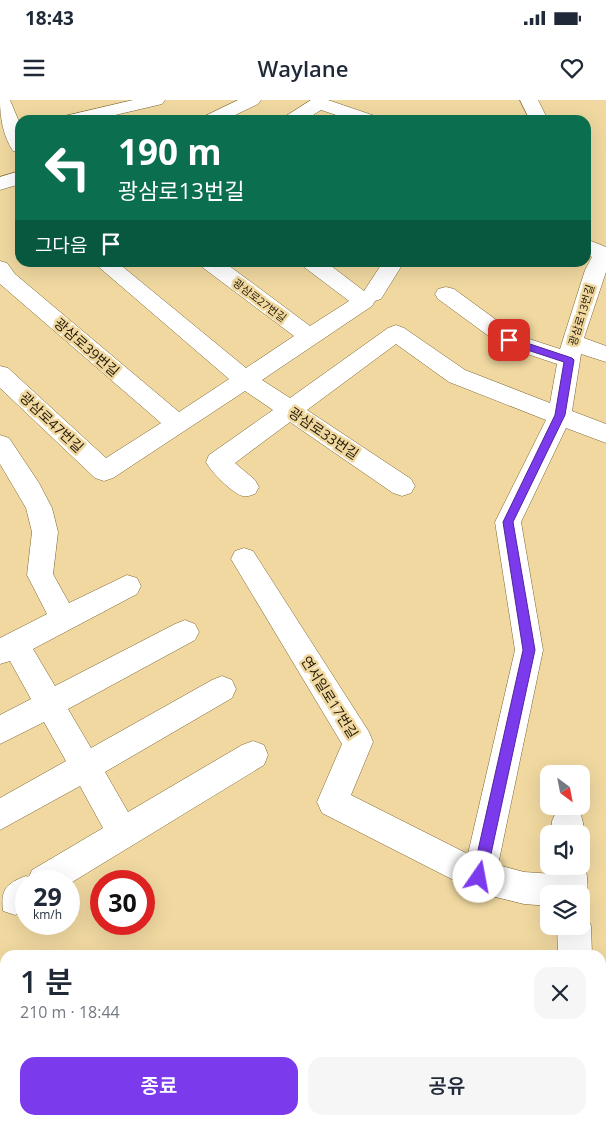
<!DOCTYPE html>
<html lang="ko">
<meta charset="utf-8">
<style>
body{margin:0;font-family:"Open Sans","Noto Sans KR",sans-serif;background:#f6f6f7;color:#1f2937;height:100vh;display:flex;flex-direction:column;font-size:19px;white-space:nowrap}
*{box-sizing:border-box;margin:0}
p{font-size:16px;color:#747a83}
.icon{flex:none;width:28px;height:28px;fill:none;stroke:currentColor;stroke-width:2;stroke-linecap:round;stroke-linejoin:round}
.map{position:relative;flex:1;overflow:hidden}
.drawer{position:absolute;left:0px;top:850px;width:606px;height:175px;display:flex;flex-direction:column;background:#fff;border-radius:15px 15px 0 0;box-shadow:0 5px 20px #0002}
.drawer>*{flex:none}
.banner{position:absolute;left:15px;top:15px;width:576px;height:152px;border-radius:15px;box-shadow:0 5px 20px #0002;background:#0b6e4f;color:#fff;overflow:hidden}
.needle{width:32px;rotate:148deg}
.tools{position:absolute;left:540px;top:665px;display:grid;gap:10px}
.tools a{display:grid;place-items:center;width:50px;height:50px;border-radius:10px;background:#fff;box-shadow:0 5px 20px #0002;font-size:25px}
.speed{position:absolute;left:15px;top:770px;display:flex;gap:10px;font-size:25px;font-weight:700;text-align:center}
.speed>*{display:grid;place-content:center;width:65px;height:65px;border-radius:50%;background:#fff;box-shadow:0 5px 20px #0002;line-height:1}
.speed small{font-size:12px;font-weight:400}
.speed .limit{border:8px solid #d22;background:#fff;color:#111}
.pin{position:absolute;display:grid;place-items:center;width:42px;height:42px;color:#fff;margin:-21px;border-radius:10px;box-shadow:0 2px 8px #0006}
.me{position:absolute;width:55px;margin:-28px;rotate:12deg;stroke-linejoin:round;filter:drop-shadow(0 0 4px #0008)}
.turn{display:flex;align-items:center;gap:18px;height:105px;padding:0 20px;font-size:22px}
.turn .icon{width:65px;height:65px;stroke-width:2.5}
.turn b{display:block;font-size:35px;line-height:42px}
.then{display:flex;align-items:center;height:48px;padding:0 20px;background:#0003;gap:10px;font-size:19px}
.round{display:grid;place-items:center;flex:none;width:52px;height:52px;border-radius:15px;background:#f6f6f7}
.headline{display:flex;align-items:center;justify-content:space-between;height:85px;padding:0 20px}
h1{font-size:30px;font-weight:600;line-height:38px}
.action{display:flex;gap:10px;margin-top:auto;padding:10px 20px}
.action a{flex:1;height:58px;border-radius:15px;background:#7c3aed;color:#fff;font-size:20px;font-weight:600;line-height:58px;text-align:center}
.action a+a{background:#f6f6f7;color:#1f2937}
.status{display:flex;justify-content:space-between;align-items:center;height:35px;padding:0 25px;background:#fff;direction:ltr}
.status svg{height:14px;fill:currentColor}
header{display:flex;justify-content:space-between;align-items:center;height:65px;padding:0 20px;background:#fff;font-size:22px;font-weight:600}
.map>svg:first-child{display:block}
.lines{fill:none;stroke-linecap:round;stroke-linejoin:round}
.minor-casing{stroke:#7c6631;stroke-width:1}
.minor{fill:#fff;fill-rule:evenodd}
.route{fill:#7c3aed;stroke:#51269a}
.labels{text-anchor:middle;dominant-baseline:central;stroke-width:5;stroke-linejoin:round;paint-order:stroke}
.far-street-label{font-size:11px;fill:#231a05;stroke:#f0d8a0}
.street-label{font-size:14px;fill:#231a05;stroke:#f0d8a0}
</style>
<div class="status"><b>18:43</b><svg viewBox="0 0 49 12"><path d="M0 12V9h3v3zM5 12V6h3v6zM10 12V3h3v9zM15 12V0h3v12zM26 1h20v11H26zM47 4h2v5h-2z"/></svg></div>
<header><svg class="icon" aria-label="menu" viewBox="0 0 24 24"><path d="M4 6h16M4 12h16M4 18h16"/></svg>Waylane<svg class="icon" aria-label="heart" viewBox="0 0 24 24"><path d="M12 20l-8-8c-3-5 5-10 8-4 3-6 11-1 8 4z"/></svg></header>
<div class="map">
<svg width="606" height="1025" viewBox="0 0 606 1025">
<rect width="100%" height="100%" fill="#f0d8a0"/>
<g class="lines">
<defs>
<g id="minor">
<path d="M 0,0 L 10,0 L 20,24 L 20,53 L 13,51 C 3,36 0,18 0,0 Z"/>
<polygon points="133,0 165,0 162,4 94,20 62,20 65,16"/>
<polygon points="238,0 261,0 258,4 225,20 202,20 205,16"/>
<polygon points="311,0 328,0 375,16 378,20 351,20 321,10 305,20 283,20 286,16"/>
<polygon points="520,0 538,0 548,20 530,20"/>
<polygon points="20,71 20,84 0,90 0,77"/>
<path d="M 586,139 L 606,147 L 606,172 L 584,238 L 606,246 L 606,262 L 581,254 L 572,311 L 606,324 L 606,343 L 566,328 L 521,422 L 543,550 L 498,765 L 524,772 L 554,774 L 554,766 L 581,766 L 581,755 C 588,771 590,789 584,806 L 581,807 L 581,794 L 549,794 L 549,806 L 524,804 L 479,793 L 322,713 L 317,702 L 342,644 L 231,459 L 235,451 L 244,448 L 253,451 L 369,632 L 373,642 L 351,695 L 468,754 L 515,550 L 495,422 L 546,320 L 449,282 L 396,244 L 307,310 L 411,379 L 415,386 L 411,393 L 402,396 L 393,393 L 290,322 L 235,363 L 255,380 L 259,387 L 255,394 C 251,395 248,397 243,396 C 233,394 211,372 206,362 L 209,355 L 273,310 L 245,291 L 113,378 L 104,381 L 95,378 L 0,288 L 0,266 L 8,268 L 106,358 L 161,323 L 0,184 L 0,161 L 7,163 L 15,174 L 179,312 L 229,279 L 93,162 L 117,162 L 246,268 L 294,236 L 202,167 L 199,162 L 224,162 L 310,226 L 349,201 L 304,167 L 301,162 L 326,162 L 364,191 L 383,162 L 404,162 L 381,199 L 375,201 L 372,206 L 262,280 L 290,298 L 388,228 L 396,225 L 404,228 L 465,270 L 550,303 L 557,264 L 501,245 L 438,199 L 435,194 L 438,189 L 446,187 L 454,189 L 517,235 L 560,249 L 585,170 L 592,157 L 586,154 Z"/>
<path d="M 0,335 L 9,338 L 39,383 L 52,408 L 58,432 L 53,474 L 69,503 L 127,475 L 137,478 L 141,486 L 137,494 L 33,549 L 55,586 L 175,524 L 185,520 L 195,524 L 199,532 L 195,540 L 68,609 L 91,648 L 212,580 L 222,576 L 232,580 L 236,589 L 232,598 L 105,672 L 128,712 L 242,645 L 253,641 L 264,645 L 268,655 L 264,665 L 69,784 L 69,781 L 26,781 L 26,811 L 15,815 L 3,811 C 0,788 8,783 26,776 L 29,777 L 32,770 L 103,728 L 80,686 L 0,730 L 0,698 L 66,661 L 44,622 L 0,644 L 0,615 L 31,599 L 10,561 L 0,564 L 0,538 L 47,514 L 27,475 L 32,432 L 26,408 L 0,364 Z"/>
<path d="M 569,706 L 579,710 C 583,721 586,729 581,740 L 581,734 L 552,734 L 552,721 L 557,710 Z"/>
<polygon points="581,812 586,814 591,826 592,855 558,855 557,826 581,826"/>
<polygon points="5,956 5,992 0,993 0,957"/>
<polygon points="601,992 606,994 606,1025 587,1025 586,1020 601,1020"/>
<polygon points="5,1002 5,1020 25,1020 26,1025 0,1025 0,1004"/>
<polygon points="265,1020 301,1020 302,1025 264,1025"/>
</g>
</defs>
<use href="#minor" class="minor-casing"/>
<use href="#minor" class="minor"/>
</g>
<polygon class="route" points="509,237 572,258 574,260 565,315 513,422 535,550 486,777 484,782 479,784 474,782 472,777 523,550 503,422 555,315 564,262 506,243 506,238"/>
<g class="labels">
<g class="far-street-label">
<text transform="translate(260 200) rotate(37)">광삼로27번길</text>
<text transform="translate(581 215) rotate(-73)">광삼로13번길</text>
</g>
<g class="street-label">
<text transform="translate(87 247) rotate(41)">광삼로39번길</text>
<text transform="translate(52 322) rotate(43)">광삼로47번길</text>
<text transform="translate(324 333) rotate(34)">광삼로33번길</text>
<text transform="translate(330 597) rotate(58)">연서일로17번길</text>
</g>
</g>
</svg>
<div class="tools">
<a><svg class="needle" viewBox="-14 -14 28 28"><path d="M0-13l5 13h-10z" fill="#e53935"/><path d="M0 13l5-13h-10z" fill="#747a83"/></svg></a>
<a><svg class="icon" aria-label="sound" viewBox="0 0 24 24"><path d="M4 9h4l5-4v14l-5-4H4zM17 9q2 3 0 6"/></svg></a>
<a><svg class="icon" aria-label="layers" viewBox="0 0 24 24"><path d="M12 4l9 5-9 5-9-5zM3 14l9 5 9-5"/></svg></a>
</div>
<div class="speed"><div>29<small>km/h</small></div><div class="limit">30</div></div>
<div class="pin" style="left:509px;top:240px;background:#d93025"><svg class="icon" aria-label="arrive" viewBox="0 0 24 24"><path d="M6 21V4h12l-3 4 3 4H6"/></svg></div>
<svg class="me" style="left:479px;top:777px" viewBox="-20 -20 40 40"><circle r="19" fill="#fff"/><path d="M0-13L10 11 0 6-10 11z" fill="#7c3aed"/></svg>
<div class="banner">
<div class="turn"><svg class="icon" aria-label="left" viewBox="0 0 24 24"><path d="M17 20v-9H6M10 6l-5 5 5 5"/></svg><div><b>190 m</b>광삼로13번길</div></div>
<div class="then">그다음<svg class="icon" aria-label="arrive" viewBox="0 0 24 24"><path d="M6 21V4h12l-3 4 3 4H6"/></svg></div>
</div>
<section class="drawer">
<div class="headline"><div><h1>1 분</h1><p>210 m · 18:44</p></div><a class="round"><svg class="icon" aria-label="close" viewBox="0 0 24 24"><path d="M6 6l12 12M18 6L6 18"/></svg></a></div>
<div class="action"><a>종료</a><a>공유</a></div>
</section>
</div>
